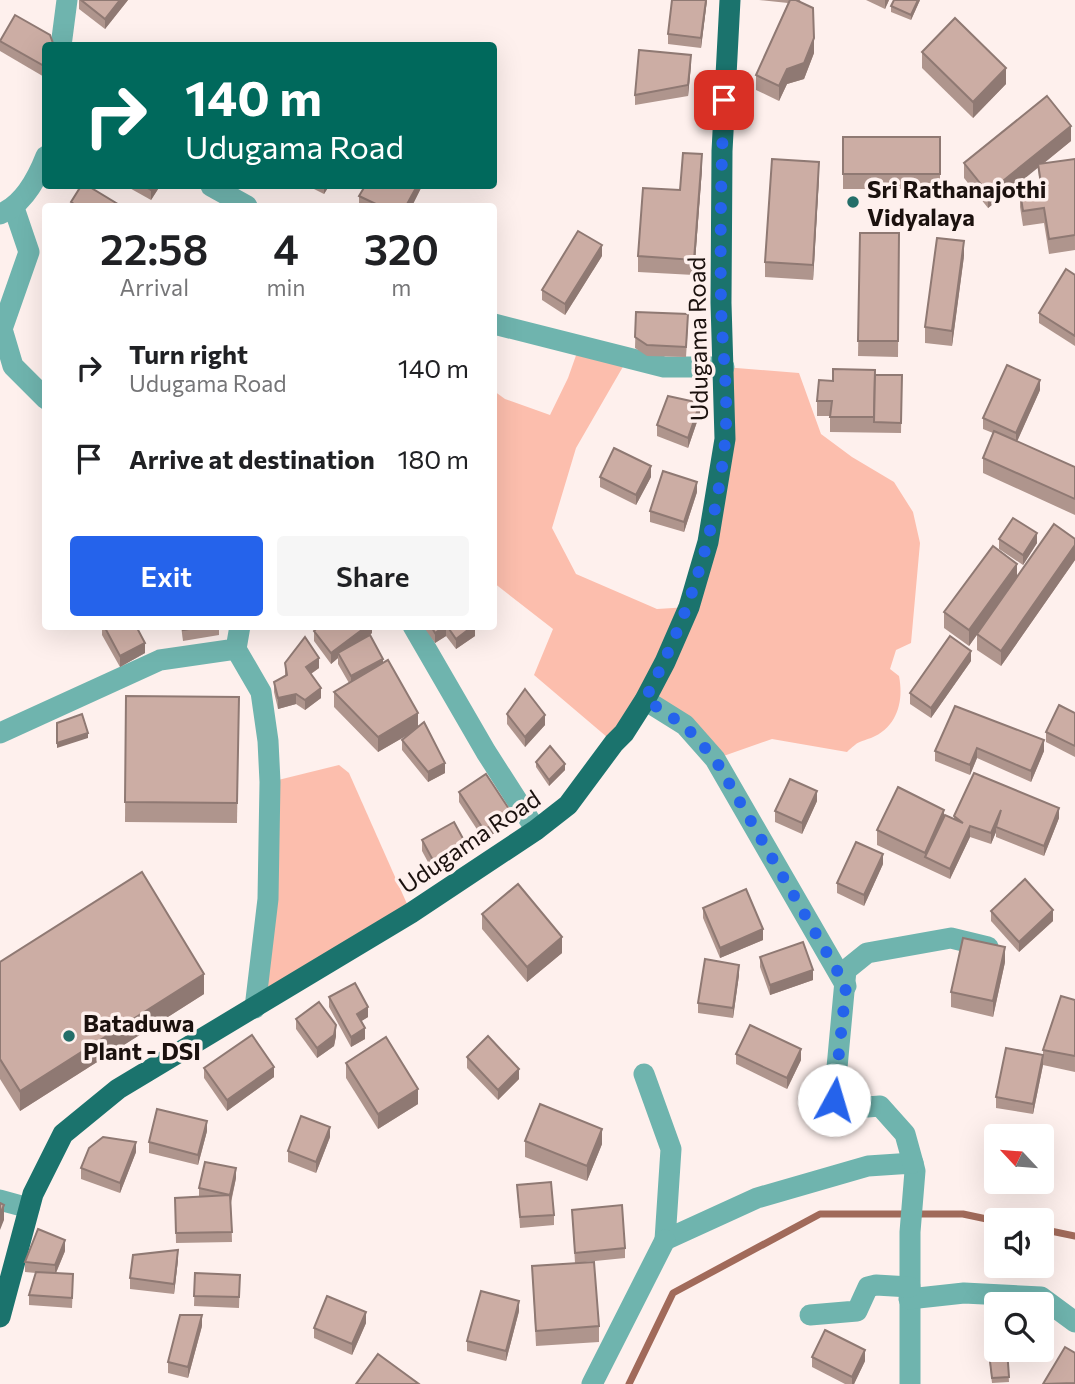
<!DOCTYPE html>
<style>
body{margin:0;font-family:Commissioner,sans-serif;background:#f6f6f6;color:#202124;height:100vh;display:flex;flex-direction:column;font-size:26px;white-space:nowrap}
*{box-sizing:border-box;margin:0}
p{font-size:23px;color:#757577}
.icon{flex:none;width:38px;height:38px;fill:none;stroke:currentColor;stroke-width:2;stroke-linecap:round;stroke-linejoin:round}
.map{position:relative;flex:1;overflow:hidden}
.drawer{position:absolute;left:42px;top:203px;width:455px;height:427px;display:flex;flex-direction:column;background:#fff;border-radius:7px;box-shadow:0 7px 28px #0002}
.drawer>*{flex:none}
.guide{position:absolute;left:42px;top:42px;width:455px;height:147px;border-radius:7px;box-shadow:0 7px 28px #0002;background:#00695c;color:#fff;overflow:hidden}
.needle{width:46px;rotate:296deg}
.controls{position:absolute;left:984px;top:1124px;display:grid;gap:14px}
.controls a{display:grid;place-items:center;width:70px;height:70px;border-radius:7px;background:#fff;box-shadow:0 7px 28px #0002;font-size:35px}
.pin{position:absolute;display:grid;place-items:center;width:60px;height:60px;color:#fff;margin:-30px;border-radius:14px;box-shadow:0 4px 10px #0006}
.me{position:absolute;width:77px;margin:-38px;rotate:6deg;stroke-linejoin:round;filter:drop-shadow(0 0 5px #0008)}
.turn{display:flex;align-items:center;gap:24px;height:147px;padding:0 28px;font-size:32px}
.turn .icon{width:91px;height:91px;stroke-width:2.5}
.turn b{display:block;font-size:49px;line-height:60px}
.eta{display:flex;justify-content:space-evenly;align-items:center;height:119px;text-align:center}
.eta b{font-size:42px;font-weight:600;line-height:49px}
.action{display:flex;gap:14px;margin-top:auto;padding:14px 28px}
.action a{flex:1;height:80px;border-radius:7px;background:#2563eb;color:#fff;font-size:28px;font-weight:600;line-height:80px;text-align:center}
.action a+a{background:#f6f6f6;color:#202124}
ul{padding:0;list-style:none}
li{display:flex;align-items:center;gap:21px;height:91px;padding:0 28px}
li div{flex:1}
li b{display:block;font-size:26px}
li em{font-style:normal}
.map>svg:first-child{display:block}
.green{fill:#fcbead}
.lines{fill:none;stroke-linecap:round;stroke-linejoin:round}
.stream{stroke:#a16a5a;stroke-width:7}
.minor{stroke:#6fb4ae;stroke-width:21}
.major{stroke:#1b736d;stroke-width:21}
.wall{fill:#af958d}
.shaded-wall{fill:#8f7973}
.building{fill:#ccada4;stroke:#8f7973;stroke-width:2}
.route{stroke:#2563eb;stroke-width:12;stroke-dasharray:0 21.6}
.poi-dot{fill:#246e69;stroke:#fef0ed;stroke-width:2.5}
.labels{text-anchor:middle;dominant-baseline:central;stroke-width:7;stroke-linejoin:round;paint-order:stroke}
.poi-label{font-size:24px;font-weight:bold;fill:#1b110e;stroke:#fef0ed;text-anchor:start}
.street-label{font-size:24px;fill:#1b110e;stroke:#fef0ed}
</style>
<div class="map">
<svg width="1075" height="1384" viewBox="0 0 1075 1384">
<rect width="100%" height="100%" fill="#fef0ed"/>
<g class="green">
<path d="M 579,347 L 628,358 L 576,448 L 552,528 L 576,574 L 657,609 L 689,607 L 708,542 L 724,367 L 799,373 L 821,434 L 852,457 L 894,482 L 913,512 L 920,543 L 911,643 L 896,650 L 890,669 L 899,676 C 904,702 897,727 871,738 C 857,743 859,741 847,752 L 772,739 L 715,759 L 645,700 L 614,743 L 534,675 L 553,629 L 494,583 L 494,391 L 505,399 L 550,415 L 568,378 Z"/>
<polygon points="339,765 349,773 411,913 255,1008 270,782"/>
</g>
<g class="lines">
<g class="stream">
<polyline points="1041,1229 1075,1236"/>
<polyline points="629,1384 673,1293 820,1214 963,1214 996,1221"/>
</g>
<g class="minor">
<polyline points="61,46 67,0"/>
<polyline points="211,186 247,206"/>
<polyline points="14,208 29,252 2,329 13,366 46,399"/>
<path d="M 0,214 C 23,205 37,179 46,156"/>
<polyline points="494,324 664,367 724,367"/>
<polyline points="413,626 486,752 536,830"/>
<polyline points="236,649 261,692 268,741 270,782 268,899 255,1008"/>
<polyline points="645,700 685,725 715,759 846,986"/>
<polyline points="0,733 160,660 236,649 240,626"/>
<polyline points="644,1074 671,1149 665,1240 757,1198 868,1166 913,1163 915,1171 910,1232 910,1384"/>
<polyline points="913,1163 905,1134 880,1106 842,1109 834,1100 846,970 867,953 951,938 988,947"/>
<polyline points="0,1200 29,1208"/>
<polyline points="909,1299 964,1293 1041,1297 1075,1322"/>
<polyline points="810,1315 857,1311 868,1287 876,1285 910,1287"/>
<polyline points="592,1384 665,1240"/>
</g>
<polyline class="major" points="0,1317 33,1194 63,1134 118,1089 411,913 536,830 568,805 614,743 624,733 645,700 665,662 689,607 708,542 725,439 721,303 722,151 730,0"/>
</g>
<g class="wall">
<polygon points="79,0 128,0 105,29 79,9"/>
<polygon points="672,0 707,0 701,48 668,44 668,34"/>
<polygon points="759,0 800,0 814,53 804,79 787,84 779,101 756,90 756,75 788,3"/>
<polygon points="866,0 889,0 885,9"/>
<polygon points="920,0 911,20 891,12 891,6"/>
<polygon points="0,41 46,46 46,78 0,51"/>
<polygon points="922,52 1006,84 973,118 922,68"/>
<polygon points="691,65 688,96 635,105 635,95"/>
<rect x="843" y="137" width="97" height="52"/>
<polygon points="1071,141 1043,164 1075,159 1075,250 1049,254 1044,223 1023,226 1020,207 1020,192 1040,189 1038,167 988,208 964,178 964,163"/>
<polygon points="702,169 694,275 638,272 638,256 680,190"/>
<polygon points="819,177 813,280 765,277 765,262"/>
<polygon points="126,186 160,186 151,200"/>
<polygon points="308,186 329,186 324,194"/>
<polygon points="421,186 421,188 412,206 359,206 359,196"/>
<polygon points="860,233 899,233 898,357 858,356"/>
<polygon points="602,256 565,315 542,300 542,290"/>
<polygon points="964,256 952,346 925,343 925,327"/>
<polygon points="1075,275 1075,346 1039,323 1039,313"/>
<polygon points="636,312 688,325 686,357 647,356 635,348"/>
<polygon points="875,375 902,375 901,433 830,432 830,416 817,416 817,401 833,381"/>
<polygon points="1040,390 1017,441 1075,467 1075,515 983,473 983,458 993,433 983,429 983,418"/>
<polygon points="700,413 688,448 657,436 657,425"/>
<polygon points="600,477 651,477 636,505 600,487"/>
<polygon points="697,492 684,532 650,522 650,511"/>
<polygon points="999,539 1037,543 1023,565 999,549"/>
<polygon points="1075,539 1075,560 1001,666 977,650 977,634 988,619 969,646 944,628 944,612 1017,577"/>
<polygon points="102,626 136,626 145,653 120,667 102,635"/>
<polygon points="181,626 219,626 219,635 183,641"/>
<polygon points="372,626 372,633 368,636 445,773 428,782 402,750 402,740 409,734 378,752 334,707 334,692 349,683 338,664 338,658 331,664 314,641 314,631"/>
<polygon points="423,626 475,626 475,636 456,649 446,636 435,643"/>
<polygon points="971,661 931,718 910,704 910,693"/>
<polygon points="285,663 319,668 311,674 321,698 305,710 296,704 278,709 274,692 274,682 285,676"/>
<polygon points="126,696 239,697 237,823 125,822"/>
<polygon points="955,706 1044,751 1031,782 977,758 970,775 935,761 935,751"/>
<polygon points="1075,713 1075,757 1046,742 1046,732"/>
<polygon points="507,714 545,725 525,747 507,724"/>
<polygon points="536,762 565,770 549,786 536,767"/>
<polygon points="459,792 511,822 484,840 459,802"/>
<polygon points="817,801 802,834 775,822 775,811"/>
<polygon points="944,815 954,819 954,816 1059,818 1044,856 996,837 996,832 991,844 970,837 950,879 877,845 877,830"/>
<polygon points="422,840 467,856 435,875 422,851"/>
<polygon points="883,864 864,906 837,893 837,883"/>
<polygon points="703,908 763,940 720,958 703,918"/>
<polygon points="991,911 1053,921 1019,952 991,921"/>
<polygon points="482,914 562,953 527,982 482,929"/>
<polygon points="760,957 813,980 770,995 760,967"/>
<polygon points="0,962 204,994 20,1111 0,1079"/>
<polygon points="1005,962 993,1017 951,1007 951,992"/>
<polygon points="739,975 733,1018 698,1013 698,1003"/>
<polygon points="329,997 368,1017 361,1021 365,1039 351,1047 329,1007"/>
<polygon points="1075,1000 1075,1072 1043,1065 1043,1050"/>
<polygon points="296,1019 336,1036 334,1046 317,1058 296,1029"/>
<polygon points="736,1054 801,1060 787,1089 736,1064"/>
<polygon points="467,1057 519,1079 498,1100 467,1068"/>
<polygon points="346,1063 418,1104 378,1129 346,1078"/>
<polygon points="1043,1065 1033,1114 996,1108 996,1097"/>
<polygon points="204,1068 274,1077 227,1111 204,1078"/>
<polygon points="207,1131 198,1165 149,1153 149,1142"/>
<polygon points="330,1137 316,1173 288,1162 288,1151"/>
<polygon points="525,1141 602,1144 587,1181 525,1157"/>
<polygon points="136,1152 120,1193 81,1179 81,1168"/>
<polygon points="236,1178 231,1203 232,1242 176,1243 175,1198 199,1196 199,1188"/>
<polygon points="517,1185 554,1215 554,1225 520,1228"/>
<polygon points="572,1210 625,1248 625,1258 585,1262 599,1326 599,1342 536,1346 532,1266 575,1263"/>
<polygon points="65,1251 56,1273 73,1285 72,1308 29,1305 29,1295 36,1273 25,1272 25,1262"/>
<polygon points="178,1260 174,1294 130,1289 130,1278"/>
<polygon points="195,1273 240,1275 239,1308 194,1306"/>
<polygon points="519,1311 506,1361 467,1351 467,1341"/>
<polygon points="366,1323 352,1355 314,1338 314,1328"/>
<polygon points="202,1326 188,1378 168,1373 168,1362"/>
<polygon points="1007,1349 1009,1382 992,1383 989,1358"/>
<polygon points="812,1357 865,1361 854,1384 845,1384 812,1367"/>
</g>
<g class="shaded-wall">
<polygon points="120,0 128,0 105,29 105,19"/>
<polygon points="706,0 707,0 701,48 701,38"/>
<polygon points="885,0 889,0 885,9"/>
<polygon points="918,0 920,0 911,20 911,15"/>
<polygon points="814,38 814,53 804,79 787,84 779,101 779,86 787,69"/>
<polygon points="691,55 691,65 688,96 688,85"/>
<polygon points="1006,68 1006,84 973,118 973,102"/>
<polygon points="1071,126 1071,141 988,208 988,193"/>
<polygon points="702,154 702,169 694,275 694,260"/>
<polygon points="819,162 819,177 813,280 813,265"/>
<polygon points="154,186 160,186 151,200 151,190"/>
<polygon points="324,186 329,186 324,194"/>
<polygon points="417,186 421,186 421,188 412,206 406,206"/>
<polygon points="964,241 964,256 952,346 952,331"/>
<polygon points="602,245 602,256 565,315 565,304"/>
<polygon points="1040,380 1040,390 1016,444 1016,433"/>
<polygon points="700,403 700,413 688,448 688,438"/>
<polygon points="651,466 651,477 636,505 636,495"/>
<polygon points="697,482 697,492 684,532 684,522"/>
<polygon points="1037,533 1037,543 1023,565 1023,555"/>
<polygon points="1075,545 1075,560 1001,666 1001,651"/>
<polygon points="1017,564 1017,579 969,646 969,630"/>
<polygon points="367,626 372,626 372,633 340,657 338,653 338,658 331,664 331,653"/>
<polygon points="445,626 446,626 446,636 435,643 435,633"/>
<polygon points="473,626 475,626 475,636 456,649 456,639"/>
<polygon points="145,643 145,653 120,667 120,656"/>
<polygon points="971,651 971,661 931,718 931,708"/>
<polygon points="319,658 319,668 306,677 306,667"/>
<polygon points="383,659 383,669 351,687 351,676"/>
<polygon points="321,688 321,698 305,710 305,700"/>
<polygon points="296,694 296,704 278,709 278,698"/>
<polygon points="418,713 418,729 378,752 378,737"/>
<polygon points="545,715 545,725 525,747 525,737"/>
<polygon points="88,733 88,738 57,748 57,743"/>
<polygon points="1044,740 1044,751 1031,782 1031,771"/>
<polygon points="977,748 977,758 970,775 970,765"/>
<polygon points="445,763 445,773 428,782 428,772"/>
<polygon points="565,764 565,770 549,786 549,780"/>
<polygon points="817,791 817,801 802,834 802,823"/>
<polygon points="1059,808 1059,818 1044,856 1044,846"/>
<polygon points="944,810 944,825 925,857 925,868 925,853"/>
<polygon points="1001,810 996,827 996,832 991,844 991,833"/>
<polygon points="511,812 511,822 484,840 484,830"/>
<polygon points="970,826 970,837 950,879 950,869"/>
<polygon points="467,846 467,856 435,875 435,864"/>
<polygon points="883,854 883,864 864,906 864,895"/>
<polygon points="1053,910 1053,921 1019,952 1019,942"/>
<polygon points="763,929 763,940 720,958 720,948"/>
<polygon points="562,937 562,953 527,982 527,967"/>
<polygon points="1005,947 1005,962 993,1017 993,1001"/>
<polygon points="739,965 739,975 733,1018 733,1008"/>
<polygon points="813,970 813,980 770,995 770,985"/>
<polygon points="204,974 204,994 20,1111 20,1091"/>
<polygon points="368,1007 368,1017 357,1024 357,1014"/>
<polygon points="336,1025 336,1036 334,1046 317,1058 317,1048"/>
<polygon points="365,1028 365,1039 351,1047 351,1037"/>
<polygon points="801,1049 801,1060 787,1089 787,1078"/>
<polygon points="1043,1055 1043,1065 1033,1114 1033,1104"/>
<polygon points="274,1067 274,1077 227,1111 227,1100"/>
<polygon points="519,1069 519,1079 498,1100 498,1090"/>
<polygon points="418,1089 418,1104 378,1129 378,1114"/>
<polygon points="207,1121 207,1131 198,1165 198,1155"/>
<polygon points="330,1127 330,1137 316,1173 316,1162"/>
<polygon points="602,1129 602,1144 587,1181 587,1166"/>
<polygon points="136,1142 136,1152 120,1193 120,1183"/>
<polygon points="236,1168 236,1178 230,1205 230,1195"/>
<polygon points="4,1205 4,1220 0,1230 0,1214"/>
<polygon points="65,1240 65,1251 55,1275 55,1265"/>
<polygon points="178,1250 178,1260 174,1294 174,1284"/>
<polygon points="519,1301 519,1311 506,1361 506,1351"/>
<polygon points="366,1312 366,1323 352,1355 352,1344"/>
<polygon points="202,1315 202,1326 188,1378 188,1367"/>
<polygon points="865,1350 865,1361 854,1384 852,1384 852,1377"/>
</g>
<g class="building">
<polygon points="81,0 120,0 105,19"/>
<polygon points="672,0 706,0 701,38 668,34"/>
<polygon points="790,0 796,0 813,8 814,38 804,63 787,69 779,86 756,75"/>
<polygon points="894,0 918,0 911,15 891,6"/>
<polygon points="15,15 50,35 54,46 46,46 46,67 0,41"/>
<polygon points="955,18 1006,68 973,102 922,52"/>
<polygon points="639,50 691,55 688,85 635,95"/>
<polygon points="1047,96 1071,126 988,193 964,163"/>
<rect x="843" y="137" width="97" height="37"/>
<polygon points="683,153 702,154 694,260 638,256 643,188 680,190"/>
<polygon points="772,159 819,162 813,265 765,262"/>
<polygon points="1075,159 1075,235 1049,239 1044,208 1023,211 1020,192 1042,189 1038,164"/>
<polygon points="81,186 88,186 121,206 77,206 71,202"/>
<polygon points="144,186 154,186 151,190"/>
<polygon points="365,186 417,186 406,206 380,206 359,196"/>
<polygon points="578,231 602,245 565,304 542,290"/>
<polygon points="860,233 899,233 898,341 858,341"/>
<polygon points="937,238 964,241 952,331 925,327"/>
<polygon points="1066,269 1075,275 1075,336 1039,313"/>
<polygon points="636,312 688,314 686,347 647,345 635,337"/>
<polygon points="1007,365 1040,380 1016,433 983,418"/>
<polygon points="833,369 875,370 874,417 830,417 832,401 817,401 819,380 833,381"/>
<polygon points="875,375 902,375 901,423 874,422"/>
<polygon points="668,396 700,403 688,438 657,425"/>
<polygon points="994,431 1075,467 1075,499 983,458"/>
<polygon points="614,448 651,466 636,495 600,477"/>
<polygon points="663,471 697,482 684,522 650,511"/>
<polygon points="1013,518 1037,533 1023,555 999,539"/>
<polygon points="1054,524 1075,539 1075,545 1001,651 977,634"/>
<polygon points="993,546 1017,564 969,630 944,612"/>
<polygon points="104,626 136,626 145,643 120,656"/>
<polygon points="182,626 206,626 183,630"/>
<polygon points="319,626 367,626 331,653 314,631"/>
<polygon points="431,626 445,626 435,633"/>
<polygon points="447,626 473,626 456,639"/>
<polygon points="370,635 383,659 351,676 338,653"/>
<polygon points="950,636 971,651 931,708 910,693"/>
<polygon points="305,637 319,658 306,667 321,688 305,700 296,694 278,698 274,682 287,675 285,663"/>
<polygon points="388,660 418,713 378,737 334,692"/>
<polygon points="525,689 545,715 525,737 507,714"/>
<polygon points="126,696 239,697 237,803 125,802"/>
<polygon points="1059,705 1075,713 1075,746 1046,732"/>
<polygon points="955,706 1044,740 1031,771 977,748 970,765 935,751"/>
<polygon points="82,714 88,733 57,743 57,723"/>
<polygon points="424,722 445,763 428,772 402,740"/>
<polygon points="550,746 565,764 549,780 536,762"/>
<polygon points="974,773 1059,808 1044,846 996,827 1001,810 991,833 970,826 950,869 925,857 945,815 963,823 954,816"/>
<polygon points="486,774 511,812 484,830 459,792"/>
<polygon points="790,779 817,791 802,823 775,811"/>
<polygon points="898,787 944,810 925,853 877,830"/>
<polygon points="454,822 467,846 435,864 422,840"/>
<polygon points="856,842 883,854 864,895 837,883"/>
<polygon points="142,872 204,974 20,1091 0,1059 0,962"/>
<polygon points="1025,879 1053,910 1019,942 991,911"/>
<polygon points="518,884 562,937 527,967 482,914"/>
<polygon points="746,889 763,929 720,948 703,908"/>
<polygon points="963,938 1005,947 993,1001 951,992"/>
<polygon points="803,942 813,970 770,985 760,957"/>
<polygon points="705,959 739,965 733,1008 698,1003"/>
<polygon points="355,983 368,1007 357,1014 365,1028 351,1037 329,997"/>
<polygon points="1061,996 1075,1000 1075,1056 1043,1050"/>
<polygon points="319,1002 336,1025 334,1035 317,1048 296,1019"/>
<polygon points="750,1025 801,1049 787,1078 736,1054"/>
<polygon points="252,1035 274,1067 227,1100 204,1068"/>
<polygon points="488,1036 519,1069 498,1090 467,1057"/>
<polygon points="386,1037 418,1089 378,1114 346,1063"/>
<polygon points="1006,1048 1043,1055 1033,1104 996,1097"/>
<polygon points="540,1104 602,1129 587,1166 525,1141"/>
<polygon points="157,1109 207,1121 198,1155 149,1142"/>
<polygon points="301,1116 330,1127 316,1162 288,1151"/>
<polygon points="103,1137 136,1142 120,1183 81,1168 89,1148"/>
<polygon points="205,1162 236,1168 230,1195 199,1188"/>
<polygon points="551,1182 554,1215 520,1217 517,1185"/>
<polygon points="230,1195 232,1232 176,1233 175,1198"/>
<polygon points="0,1203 4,1205 0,1214"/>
<polygon points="622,1205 625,1248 575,1253 572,1210"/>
<polygon points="38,1229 65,1240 55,1265 25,1262"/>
<polygon points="178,1250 174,1284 130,1278 133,1255"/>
<polygon points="594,1262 599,1326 536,1331 532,1266"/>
<polygon points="36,1272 73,1274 72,1298 29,1295"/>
<polygon points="195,1273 240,1275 239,1297 194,1296"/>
<polygon points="481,1291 519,1301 506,1351 467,1341"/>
<polygon points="327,1296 366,1312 352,1344 314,1328"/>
<polygon points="180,1315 202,1315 188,1367 168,1362"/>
<polygon points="825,1330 865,1350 852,1377 812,1357"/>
<polygon points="1065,1347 1075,1353 1075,1383 1043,1384"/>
<polygon points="1007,1349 1009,1377 992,1378 989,1353"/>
<polygon points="378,1354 419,1384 356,1384"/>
</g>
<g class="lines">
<path class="route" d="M 724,100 C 721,168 720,236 721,303 C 722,349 729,396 725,442 C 716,533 688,619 645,699 L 685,726 L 715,759 L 846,986 L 834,1100"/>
</g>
<g class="poi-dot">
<circle cx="853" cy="202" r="7"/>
<circle cx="69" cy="1036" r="7"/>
</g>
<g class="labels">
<g class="poi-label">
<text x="867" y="188">Sri Rathanajothi<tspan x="867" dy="28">Vidyalaya</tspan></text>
<text x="83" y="1022">Bataduwa<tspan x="83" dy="28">Plant - DSI</tspan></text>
</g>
<g class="street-label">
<text transform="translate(697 339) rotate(-91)">Udugama Road</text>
<text transform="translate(469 841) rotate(-34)">Udugama Road</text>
</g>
</g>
</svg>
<div class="controls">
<a><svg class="needle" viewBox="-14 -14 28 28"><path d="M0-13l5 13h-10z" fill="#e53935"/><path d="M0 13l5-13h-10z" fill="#757577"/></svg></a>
<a><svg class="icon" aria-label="sound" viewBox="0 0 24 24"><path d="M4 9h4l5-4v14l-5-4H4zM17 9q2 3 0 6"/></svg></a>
<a><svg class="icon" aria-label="search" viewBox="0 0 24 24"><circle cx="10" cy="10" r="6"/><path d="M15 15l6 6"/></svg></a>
</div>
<div class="pin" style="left:724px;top:100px;background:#d93025"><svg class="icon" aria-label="arrive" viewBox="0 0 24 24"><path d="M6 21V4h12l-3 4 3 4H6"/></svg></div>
<svg class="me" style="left:834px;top:1100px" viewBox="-20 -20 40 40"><circle r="19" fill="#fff"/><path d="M0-13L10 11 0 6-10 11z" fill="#2563eb"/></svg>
<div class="guide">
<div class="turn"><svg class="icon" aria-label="right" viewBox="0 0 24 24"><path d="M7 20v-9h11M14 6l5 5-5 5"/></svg><div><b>140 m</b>Udugama Road</div></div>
</div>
<section class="drawer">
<div class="eta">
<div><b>22:58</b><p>Arrival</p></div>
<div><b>4</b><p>min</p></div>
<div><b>320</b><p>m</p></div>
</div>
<ul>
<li><svg class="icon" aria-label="right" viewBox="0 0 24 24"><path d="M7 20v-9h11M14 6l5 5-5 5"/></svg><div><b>Turn right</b><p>Udugama Road</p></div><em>140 m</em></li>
<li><svg class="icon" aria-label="arrive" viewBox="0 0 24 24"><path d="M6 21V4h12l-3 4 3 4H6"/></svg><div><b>Arrive at destination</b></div><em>180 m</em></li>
</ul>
<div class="action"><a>Exit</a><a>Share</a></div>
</section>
</div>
